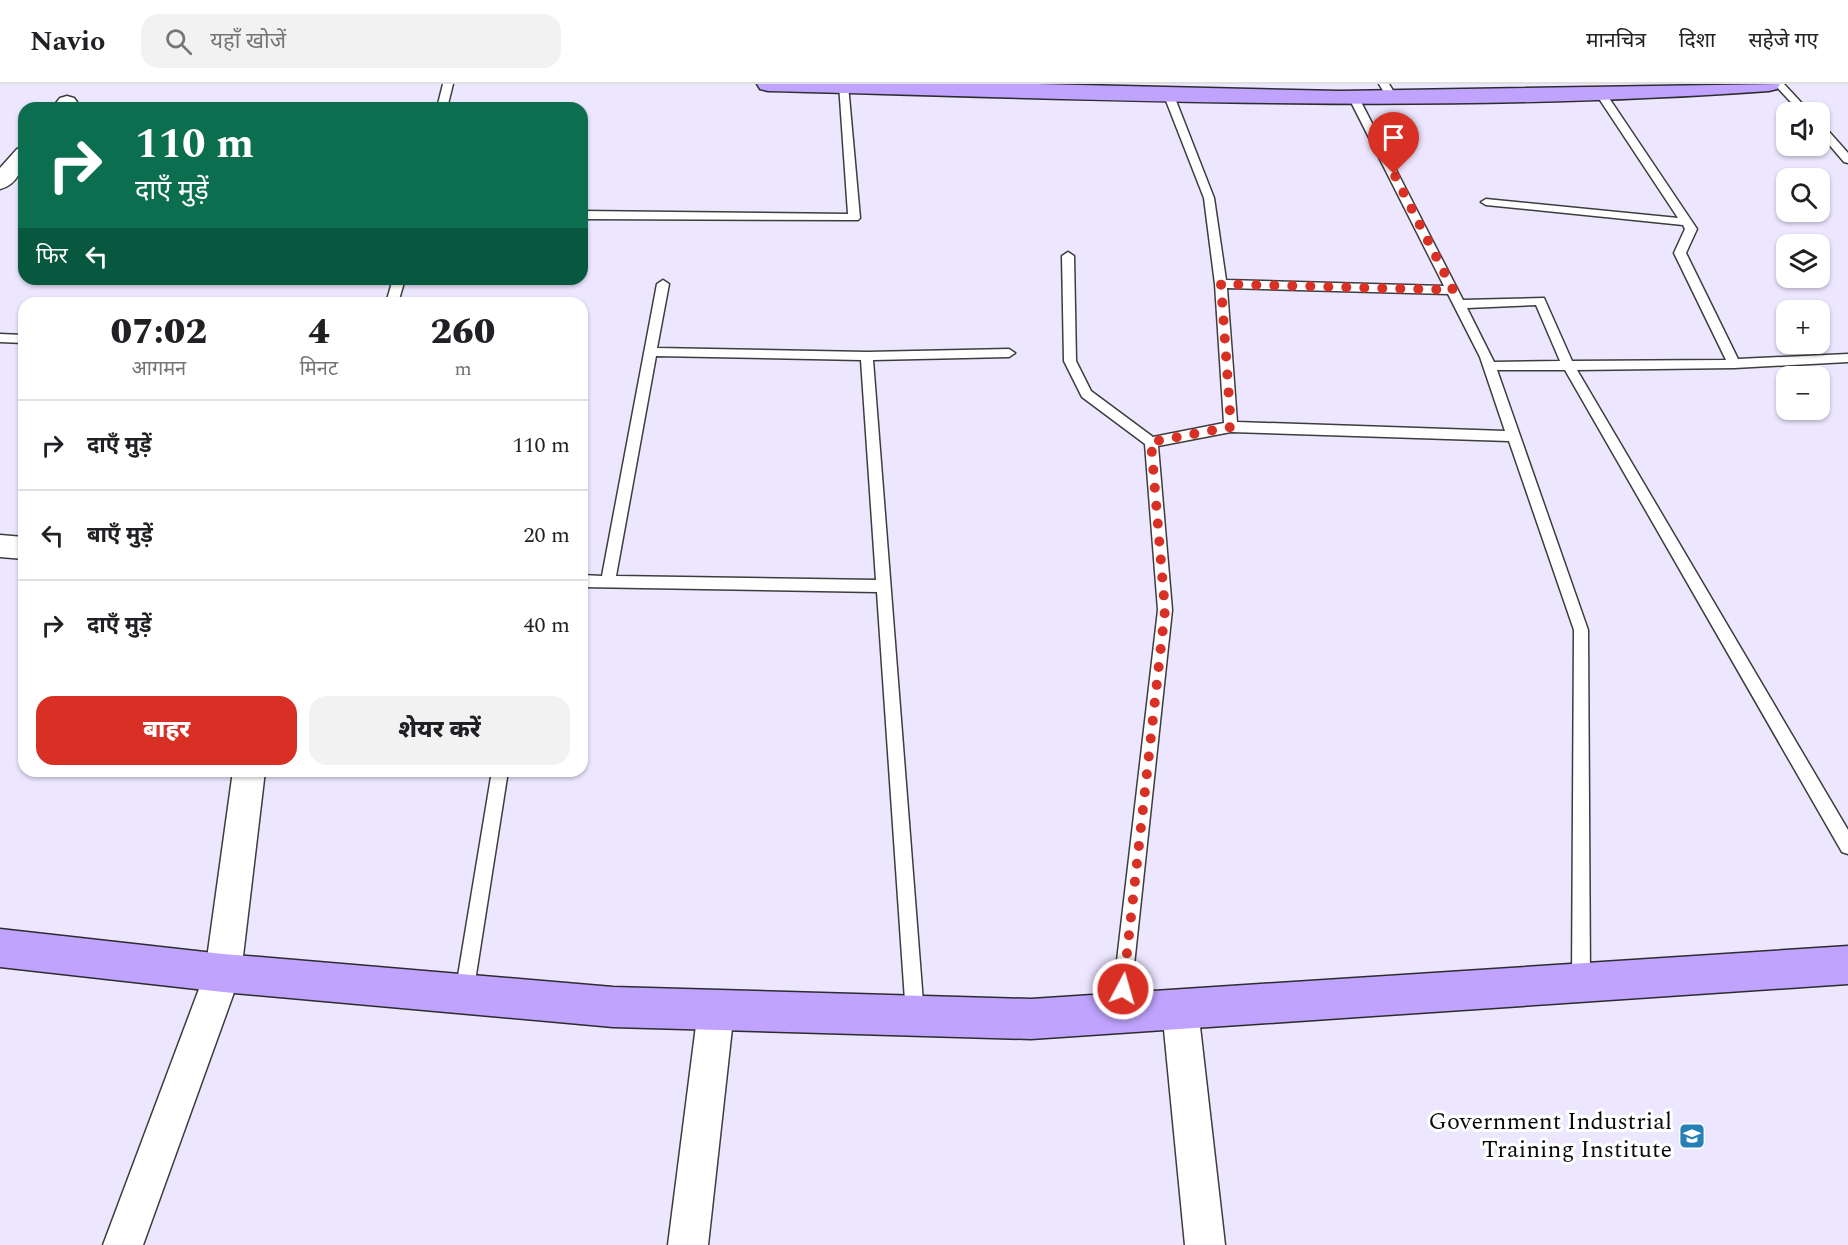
<!DOCTYPE html>
<html lang="hi">
<meta charset="utf-8">
<style>
body{margin:0;font-family:Spectral,"Noto Sans Devanagari",serif;background:#f2f2f2;color:#202124;height:100vh;display:flex;flex-direction:column;font-size:22px;white-space:nowrap}
*{box-sizing:border-box;margin:0}
p{font-size:20px;color:#757577}
.icon{flex:none;width:33px;height:33px;fill:none;stroke:currentColor;stroke-width:2;stroke-linecap:round;stroke-linejoin:round}
.map{position:relative;flex:1;overflow:hidden}
.drawer{position:absolute;left:18px;top:213px;width:570px;height:480px;display:flex;flex-direction:column;background:#fff;border-radius:18px;box-shadow:0 2px 4px #0004}
.drawer>*{flex:none}
.top-card{position:absolute;left:18px;top:18px;width:570px;height:183px;border-radius:18px;box-shadow:0 2px 4px #0004;background:#0b6e4f;color:#fff;overflow:hidden}
.buttons{position:absolute;left:1776px;top:18px;display:grid;gap:12px}
.buttons a{display:grid;place-items:center;width:54px;height:54px;border-radius:12px;background:#fff;box-shadow:0 2px 4px #0004;font-size:30px}
.pin{position:absolute;display:grid;place-items:center;width:51px;height:51px;color:#fff;margin:-62px -26px;border-radius:50% 50% 50% 0;rotate:-45deg;box-shadow:0 0 6px #0007}
.pin .icon{rotate:45deg}
.me{position:absolute;width:66px;margin:-33px;rotate:6deg;stroke-linejoin:round;filter:drop-shadow(0 0 4px #0008)}
.turn{display:flex;align-items:center;gap:21px;height:126px;padding:0 18px;font-size:27px}
.turn .icon{width:78px;height:78px;stroke-width:2.5}
.turn b{display:block;font-size:42px;line-height:51px}
.then{display:flex;align-items:center;height:57px;padding:0 18px;background:#0003;gap:12px;font-size:22px}
.eta{display:flex;justify-content:space-evenly;align-items:center;height:102px;text-align:center}
.eta b{font-size:36px;font-weight:800;line-height:42px}
.action{display:flex;gap:12px;margin-top:auto;padding:12px 18px}
.action a{flex:1;height:69px;border-radius:18px;background:#d93025;color:#fff;font-size:24px;font-weight:800;line-height:69px;text-align:center}
.action a+a{background:#f2f2f2;color:#202124}
ul{padding:0;list-style:none}
li{display:flex;align-items:center;gap:18px;height:90px;padding:0 18px;border-top:2px solid #e0e0e0}
li div{flex:1}
li b{display:block;font-size:22px}
li em{font-style:normal}
header{display:flex;align-items:center;gap:36px;box-sizing:border-box;height:84px;padding:0 30px;background:#fff;border-bottom:2px solid #e0e0e0}
header strong{font-size:28px}
nav{display:flex;gap:33px;margin-inline-start:auto;font-size:21px}
.search{width:420px;height:54px;background:#f2f2f2;display:flex;align-items:center;gap:15px;box-sizing:border-box;padding:0 21px;border-radius:18px;color:#757577;font-size:22px}
.map>svg:first-child{display:block}
.lines{fill:none;stroke-linecap:round;stroke-linejoin:round}
.lane-casing{stroke:#3d3d3d;stroke-width:3}
.street-casing{stroke:#3d3d3d;stroke-width:3}
.secondary-casing{stroke:#2c2c2c;stroke-width:3}
.lane{fill:#fff;fill-rule:evenodd}
.street{fill:#fff;fill-rule:evenodd}
.secondary{fill:#bfa3fe;fill-rule:evenodd}
.route{stroke:#d93025;stroke-width:10;stroke-dasharray:0 18}
.labels{text-anchor:middle;dominant-baseline:central;stroke-width:6;stroke-linejoin:round;paint-order:stroke}
.near-poi-label{font-size:24px;fill:#0a0a0a;stroke:#fff;text-anchor:end}
</style>
<header>
<strong>Navio</strong>
<div class="search"><svg class="icon" aria-label="search" viewBox="0 0 24 24"><circle cx="10" cy="10" r="6"/><path d="M15 15l6 6"/></svg>यहाँ खोजें</div>
<nav><a>मानचित्र</a><a>दिशा</a><a>सहेजे गए</a></nav>
</header>
<div class="map">
<svg width="1848" height="1161" viewBox="0 0 1848 1161">
<rect width="100%" height="100%" fill="#ece6ff"/>
<g class="lines">
<defs>
<g id="lane">
<polygon points="443,0 453,0 447,24 437,24"/>
<polygon points="839,0 848,1 860,134 858,136 582,135 582,127 848,130"/>
<polygon points="1379,0 1389,0 1397,13 1396,15 1388,15"/>
<polygon points="1774,0 1784,0 1810,28 1800,28"/>
<path d="M 1168,6 L 1173,9 L 1214,114 L 1226,196 L 1444,202 L 1349,14 L 1354,11 L 1359,14 L 1463,216 L 1544,214 L 1572,277 L 1726,276 L 1674,169 L 1685,145 L 1683,141 L 1486,121 L 1481,118 L 1486,115 L 1678,134 L 1596,10 L 1601,7 L 1605,8 L 1697,145 L 1686,169 L 1738,275 L 1848,270 L 1848,278 L 1734,284 L 1577,286 L 1848,746 L 1848,770 L 1842,768 L 1565,286 L 1497,286 L 1588,546 L 1590,899 L 1587,905 L 1581,908 L 1575,905 L 1572,899 L 1574,546 L 1509,357 L 1231,348 L 1158,362 L 1172,526 L 1129,928 L 1126,934 L 1120,937 L 1114,934 L 1111,928 L 1158,526 L 1145,360 L 1082,313 L 1064,277 L 1062,172 L 1068,168 L 1074,172 L 1076,277 L 1091,307 L 1153,353 L 1224,339 L 1215,200 L 1204,114 L 1163,9 ZM 1227,204 L 1448,210 L 1480,273 L 1505,347 L 1237,338 ZM 1536,221 L 1560,277 L 1494,278 L 1467,224 Z"/>
<polygon points="1820,41 1824,42 1848,69 1848,79 1844,78 1820,50"/>
<polygon points="393,195 405,195 398,219 386,219"/>
<path d="M 663,196 L 669,200 L 657,264 L 867,268 L 1009,265 L 1015,269 L 1009,273 L 873,276 L 924,931 L 921,937 L 915,940 L 909,937 L 906,931 L 877,508 L 582,503 L 582,491 L 602,492 L 657,200 ZM 656,272 L 861,276 L 876,496 L 616,492 Z"/>
<polygon points="0,250 24,251 24,259 0,258"/>
<polygon points="492,687 508,687 473,910 470,916 464,919 458,916 455,910"/>
</g>
<g id="street">
<polygon points="67,12 74,14 77,18 73,24 52,24 60,14"/>
<path d="M 24,63 C 24,80 20,100 0,105 L 0,84 L 17,65 Z"/>
<polygon points="0,451 24,453 24,475 0,473"/>
<polygon points="233,687 265,687 241,889 143,1161 103,1161 205,889"/>
<polygon points="1180,907 1193,912 1198,925 1225,1161 1185,1161 1162,925 1167,912"/>
<polygon points="716,908 729,913 734,926 708,1161 668,1161 698,926 703,913"/>
</g>
<g id="secondary">
<path d="M 757,0 L 1037,0 L 1340,7 L 1780,0 L 1777,5 L 1769,7 C 1436,31 1102,15 768,7 L 760,5 Z"/>
<polygon points="0,845 223,870 613,903 1031,915 1848,862 1848,900 1031,955 613,943 223,908 0,883"/>
</g>
</defs>
<use href="#lane" class="lane-casing"/>
<use href="#street" class="street-casing"/>
<use href="#secondary" class="secondary-casing"/>
<use href="#lane" class="lane"/>
<use href="#street" class="street"/>
<use href="#secondary" class="secondary"/>
</g>
<g class="lines">
<polyline class="route" points="1123,905 1165,526 1151,358 1231,343 1221,200 1453,206 1394,90"/>
</g>
<defs>
<symbol id="university-square" viewBox="-11 -11 22 22"><rect x="-9" y="-9" width="18" height="18" rx="4" fill="#267fb5" stroke="#fff"/><path d="M0-5L7-2L0 1L-7-2ZM-4 1L0 2.5L4 1V4Q0 6-4 4Z" fill="#fff"/></symbol>
</defs>
<g fill-rule="evenodd">
<use href="#university-square" x="1677" y="1037" width="30" height="30"/>
</g>
<g class="labels">
<g class="near-poi-label">
<text x="1672" y="1038">Government Industrial<tspan x="1672" dy="28">Training Institute</tspan></text>
</g>
</g>
</svg>
<div class="buttons">
<a><svg class="icon" aria-label="sound" viewBox="0 0 24 24"><path d="M4 9h4l5-4v14l-5-4H4zM17 9q2 3 0 6"/></svg></a>
<a><svg class="icon" aria-label="search" viewBox="0 0 24 24"><circle cx="10" cy="10" r="6"/><path d="M15 15l6 6"/></svg></a>
<a><svg class="icon" aria-label="layers" viewBox="0 0 24 24"><path d="M12 4l9 5-9 5-9-5zM3 14l9 5 9-5"/></svg></a>
<a>+</a>
<a>−</a>
</div>
<div class="pin" style="left:1394px;top:90px;background:#d93025"><svg class="icon" aria-label="arrive" viewBox="0 0 24 24"><path d="M6 21V4h12l-3 4 3 4H6"/></svg></div>
<svg class="me" style="left:1123px;top:905px" viewBox="-20 -20 40 40"><circle r="17" fill="#d93025" stroke="#fff" stroke-width="3"/><path d="M0-11L8 9 0 5-8 9z" fill="#fff"/></svg>
<div class="top-card">
<div class="turn"><svg class="icon" aria-label="right" viewBox="0 0 24 24"><path d="M7 20v-9h11M14 6l5 5-5 5"/></svg><div><b>110 m</b>दाएँ मुड़ें</div></div>
<div class="then">फिर<svg class="icon" aria-label="left" viewBox="0 0 24 24"><path d="M17 20v-9H6M10 6l-5 5 5 5"/></svg></div>
</div>
<section class="drawer">
<div class="eta">
<div><b>07:02</b><p>आगमन</p></div>
<div><b>4</b><p>मिनट</p></div>
<div><b>260</b><p>m</p></div>
</div>
<ul>
<li><svg class="icon" aria-label="right" viewBox="0 0 24 24"><path d="M7 20v-9h11M14 6l5 5-5 5"/></svg><div><b>दाएँ मुड़ें</b></div><em>110 m</em></li>
<li><svg class="icon" aria-label="left" viewBox="0 0 24 24"><path d="M17 20v-9H6M10 6l-5 5 5 5"/></svg><div><b>बाएँ मुड़ें</b></div><em>20 m</em></li>
<li><svg class="icon" aria-label="right" viewBox="0 0 24 24"><path d="M7 20v-9h11M14 6l5 5-5 5"/></svg><div><b>दाएँ मुड़ें</b></div><em>40 m</em></li>
</ul>
<div class="action"><a>बाहर</a><a>शेयर करें</a></div>
</section>
</div>
